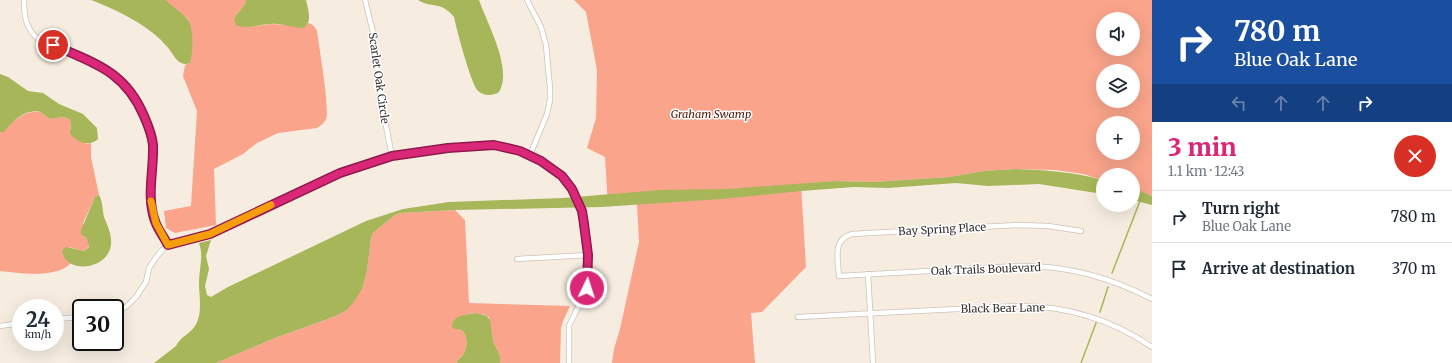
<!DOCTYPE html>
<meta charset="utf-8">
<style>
body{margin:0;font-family:Merriweather,serif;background:#f2f2f3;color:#1f2937;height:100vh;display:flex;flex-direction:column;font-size:15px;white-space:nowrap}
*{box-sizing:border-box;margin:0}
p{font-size:13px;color:#747a83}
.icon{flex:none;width:22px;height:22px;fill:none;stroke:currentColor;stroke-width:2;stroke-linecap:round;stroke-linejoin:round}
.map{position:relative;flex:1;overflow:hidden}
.drawer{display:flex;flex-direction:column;background:#fff;width:300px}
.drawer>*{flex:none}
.banner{background:#1a4fa0;color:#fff;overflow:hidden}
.tools{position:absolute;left:1096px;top:12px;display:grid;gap:8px}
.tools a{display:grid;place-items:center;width:44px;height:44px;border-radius:50%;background:#fff;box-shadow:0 4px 16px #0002;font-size:20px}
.speed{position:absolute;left:12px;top:299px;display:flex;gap:8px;font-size:20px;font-weight:700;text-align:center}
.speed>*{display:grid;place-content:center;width:52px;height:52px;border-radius:50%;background:#fff;box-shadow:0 4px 16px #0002;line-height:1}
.speed small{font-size:10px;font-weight:400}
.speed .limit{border:2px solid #111;border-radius:6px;background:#fff;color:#111}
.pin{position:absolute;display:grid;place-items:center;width:34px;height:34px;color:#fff;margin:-17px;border:2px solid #fff;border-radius:50%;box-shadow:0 1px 4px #0007}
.me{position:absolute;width:44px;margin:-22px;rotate:4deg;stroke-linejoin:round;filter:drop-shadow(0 0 3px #0008)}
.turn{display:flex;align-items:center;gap:14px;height:84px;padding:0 16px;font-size:18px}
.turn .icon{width:52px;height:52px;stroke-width:2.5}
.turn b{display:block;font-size:28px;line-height:34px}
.lanes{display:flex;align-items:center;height:38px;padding:0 16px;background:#0003;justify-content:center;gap:20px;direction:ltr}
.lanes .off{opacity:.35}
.round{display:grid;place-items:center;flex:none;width:42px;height:42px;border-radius:21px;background:#f2f2f3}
.summary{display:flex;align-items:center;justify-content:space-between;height:68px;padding:0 16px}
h1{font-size:24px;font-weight:800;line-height:30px;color:#db2777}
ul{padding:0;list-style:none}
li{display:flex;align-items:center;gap:12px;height:52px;padding:0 16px;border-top:1px solid #e0e1e3}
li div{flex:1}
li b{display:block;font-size:15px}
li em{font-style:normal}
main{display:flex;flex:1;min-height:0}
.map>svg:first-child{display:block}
.green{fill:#f9a48b;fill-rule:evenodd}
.water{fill:#a6b658}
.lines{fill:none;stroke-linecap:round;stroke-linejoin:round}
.stream{stroke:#a6b658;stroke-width:1.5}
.minor-casing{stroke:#ccc4b7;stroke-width:6}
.minor{stroke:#fff;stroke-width:4.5}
.route-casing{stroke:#8e194d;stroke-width:10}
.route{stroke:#db2777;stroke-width:7}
.slow{stroke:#f59e0b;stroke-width:7}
.labels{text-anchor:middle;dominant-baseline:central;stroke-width:3;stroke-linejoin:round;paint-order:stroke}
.street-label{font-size:11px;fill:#37342f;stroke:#fff}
.park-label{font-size:11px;font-style:italic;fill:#4f1504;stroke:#fff}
</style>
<main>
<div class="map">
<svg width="1152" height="363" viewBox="0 0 1152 363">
<rect width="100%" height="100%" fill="#f6ede0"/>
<g class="green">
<path d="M 166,0 L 246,0 L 245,4 L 234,18 L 247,27 L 271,24 L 306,26 L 308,23 C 313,24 315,27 317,31 C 319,46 330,110 326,119 C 324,124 321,125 317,128 L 278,133 L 257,143 L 243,154 L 214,169 L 216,225 L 175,233 L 166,228 L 164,211 L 191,206 L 197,111 L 183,76 L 185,65 L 190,63 L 188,19 L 168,3 Z"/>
<path d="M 574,0 L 1152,0 L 1152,196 L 1133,188 L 1133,175 L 1103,175 L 1103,180 L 1083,174 L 1055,170 L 1014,169 L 984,171 L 949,177 L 874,182 L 834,181 L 801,184 L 806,267 L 762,312 L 751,313 L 755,363 L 612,363 L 614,349 L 620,329 L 639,242 L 637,204 L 608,206 L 605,157 L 587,148 L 596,118 L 597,70 L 586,12 ZM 1103,19 L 1133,19 L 1133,49 L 1103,49 ZM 1103,71 L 1133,71 L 1133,101 L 1103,101 ZM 1103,123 L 1133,123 L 1133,153 L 1103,153 Z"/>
<path d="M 39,111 L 50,119 L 63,117 L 69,119 L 71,123 L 70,130 L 87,144 L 91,143 L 91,157 L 99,195 L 95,197 L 83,223 L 83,236 L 87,239 L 89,246 L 84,251 L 69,247 L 63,249 C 61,255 66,260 71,263 C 56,279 20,273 0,271 L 0,132 L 5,131 C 12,119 25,112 39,111 Z"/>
<path d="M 455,210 L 465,220 L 469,303 L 570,306 L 563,321 L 561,328 L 560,363 L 500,363 L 500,356 L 493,341 L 489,317 C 479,310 455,313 452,326 L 457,329 L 462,330 C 468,337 468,347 463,355 C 460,358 458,359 457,363 L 216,363 L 275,338 L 336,316 L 347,310 L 362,289 L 367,271 L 371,238 L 373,233 L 395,215 L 401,213 Z"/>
</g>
<g class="water">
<path d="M 91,0 L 166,0 L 169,3 C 174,8 185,15 188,20 C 194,28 193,53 190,63 C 179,67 175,57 169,49 C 167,46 163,43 161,40 C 141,21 116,10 91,0 Z"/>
<path d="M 246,0 L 306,0 C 308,9 313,23 303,28 C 292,28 282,23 271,24 C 259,24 247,30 236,25 L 234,18 L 245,4 Z"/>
<path d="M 418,0 L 479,0 C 487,23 513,69 499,92 C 493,96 484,96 478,91 C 471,84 457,31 454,17 C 440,0 432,9 418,0 Z"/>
<path d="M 0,74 L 8,77 L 28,91 L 43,93 L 59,104 L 83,114 L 97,128 L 98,139 C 89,147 77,143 70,133 L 71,123 L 69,119 L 63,117 L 50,119 L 39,111 C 22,111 14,120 4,132 L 0,132 Z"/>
<path d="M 1014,169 C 1044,170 1073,172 1103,180 L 1103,194 L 1039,184 L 988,186 L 956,183 L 888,188 L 854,187 L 801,191 L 721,199 L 601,207 L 455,210 L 401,213 L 395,215 L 373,233 L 371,238 L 367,271 L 362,289 L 356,299 L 347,310 L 336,316 L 275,338 L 216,363 L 154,363 L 176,346 C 180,337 190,334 195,326 C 203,313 199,297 199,283 C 199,268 204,257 199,243 L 211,240 L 206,256 L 209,269 L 205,286 L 207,295 L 211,297 L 228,287 L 366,221 L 403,209 L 449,202 L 563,198 L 661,190 L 727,189 L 834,181 L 874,182 L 949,177 L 984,171 Z"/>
<polygon points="1133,188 1152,196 1152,205 1133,200"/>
<path d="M 99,195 C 103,202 102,209 104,217 C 107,225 112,234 111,244 C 110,268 68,276 62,252 L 63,249 L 67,247 L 84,251 L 89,247 L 87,239 L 81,234 L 81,230 L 95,197 Z"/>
<path d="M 477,313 L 487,316 L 490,320 L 493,341 L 500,356 L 500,363 L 457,363 C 458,359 460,358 463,355 C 468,347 468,337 462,330 L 455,329 L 452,327 C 452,315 467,314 477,313 Z"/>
</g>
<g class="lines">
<g class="stream">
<polyline points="1112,273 1140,201"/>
<polyline points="1100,312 1108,287"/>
<polyline points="1081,363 1096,323"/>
</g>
<defs>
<g id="minor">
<polyline points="365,0 374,36 381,101 392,156"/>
<polyline points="527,0 541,27 546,45 550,88 550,100 547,114 530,155"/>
<path d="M 24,1 C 24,17 26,29 39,40 C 84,59 123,67 144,116 C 148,126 153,135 153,145 C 154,171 146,196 155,221 C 158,230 164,238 168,245"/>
<path d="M 1081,231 L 1048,226 L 1019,225 L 852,234 C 832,239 838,260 839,276 L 1018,266 C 1066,265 1110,277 1152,299"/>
<polyline points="517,259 588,255"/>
<polyline points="868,274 873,363"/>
<polyline points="115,311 126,307 136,297 146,282 149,268 155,259 162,250 171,244 210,234 341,173 392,156 448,148 494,145 520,151 541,161 551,168 562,177 572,189 582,211 588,255 588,274 587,288 569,326 569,363"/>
<path d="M 798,317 L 1020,306 C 1068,306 1112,320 1152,347"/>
<polyline points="55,319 81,317"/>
<polyline points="0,326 21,323"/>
</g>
</defs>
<use href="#minor" class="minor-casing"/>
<use href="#minor" class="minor"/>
</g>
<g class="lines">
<defs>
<path id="route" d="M 53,45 C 94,63 125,71 144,116 C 148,125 152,135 153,145 C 154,171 146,196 155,221 C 158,230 164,237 168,245 L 210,234 L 340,173 L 392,156 L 448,148 L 494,145 L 520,151 L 541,161 L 562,176 L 572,189 L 582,211 L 584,224 L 588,255 L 587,288"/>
</defs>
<use href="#route" class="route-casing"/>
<use href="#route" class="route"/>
<polyline class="slow" points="151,201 156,223 168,245 210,234 271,205"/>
</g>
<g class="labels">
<g class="street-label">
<text transform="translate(379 78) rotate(82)">Scarlet Oak Circle</text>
<text transform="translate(942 229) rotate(-3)">Bay Spring Place</text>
<text transform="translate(986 269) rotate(-2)">Oak Trails Boulevard</text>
<text transform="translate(1003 308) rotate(-1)">Black Bear Lane</text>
</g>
<g class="park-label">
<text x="711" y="114">Graham Swamp</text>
</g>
</g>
</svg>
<div class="tools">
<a><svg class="icon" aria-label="sound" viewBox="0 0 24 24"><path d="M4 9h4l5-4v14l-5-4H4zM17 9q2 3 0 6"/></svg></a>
<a><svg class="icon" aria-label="layers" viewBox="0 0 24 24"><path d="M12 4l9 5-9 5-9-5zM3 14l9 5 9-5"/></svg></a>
<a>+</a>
<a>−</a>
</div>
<div class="speed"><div>24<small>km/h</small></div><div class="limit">30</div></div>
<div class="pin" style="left:53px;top:45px;background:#d93025"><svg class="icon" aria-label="arrive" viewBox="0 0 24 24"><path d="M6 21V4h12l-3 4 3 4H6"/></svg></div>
<svg class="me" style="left:587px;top:288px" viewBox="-20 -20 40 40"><circle r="17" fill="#db2777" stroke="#fff" stroke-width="3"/><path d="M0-11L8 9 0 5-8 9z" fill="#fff"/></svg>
</div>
<section class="drawer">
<div class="banner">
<div class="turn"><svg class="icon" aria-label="right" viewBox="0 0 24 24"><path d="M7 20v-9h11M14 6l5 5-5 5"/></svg><div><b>780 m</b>Blue Oak Lane</div></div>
<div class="lanes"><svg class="icon off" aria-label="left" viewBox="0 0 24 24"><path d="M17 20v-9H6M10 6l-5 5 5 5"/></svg><svg class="icon off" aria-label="ahead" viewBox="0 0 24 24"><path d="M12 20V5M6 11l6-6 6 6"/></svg><svg class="icon off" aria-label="ahead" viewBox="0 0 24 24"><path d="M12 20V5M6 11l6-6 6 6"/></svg><svg class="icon" aria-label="right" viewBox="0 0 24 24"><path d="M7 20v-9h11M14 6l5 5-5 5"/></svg></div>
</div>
<div class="summary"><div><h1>3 min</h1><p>1.1 km · 12:43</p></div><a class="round" style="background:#d93025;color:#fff"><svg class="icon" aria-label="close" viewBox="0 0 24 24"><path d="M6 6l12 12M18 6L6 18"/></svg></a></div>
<ul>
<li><svg class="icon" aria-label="right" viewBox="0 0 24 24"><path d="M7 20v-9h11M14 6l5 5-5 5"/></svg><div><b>Turn right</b><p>Blue Oak Lane</p></div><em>780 m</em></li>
<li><svg class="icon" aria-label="arrive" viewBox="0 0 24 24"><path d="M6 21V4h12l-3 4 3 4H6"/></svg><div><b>Arrive at destination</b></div><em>370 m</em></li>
</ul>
</section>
</main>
